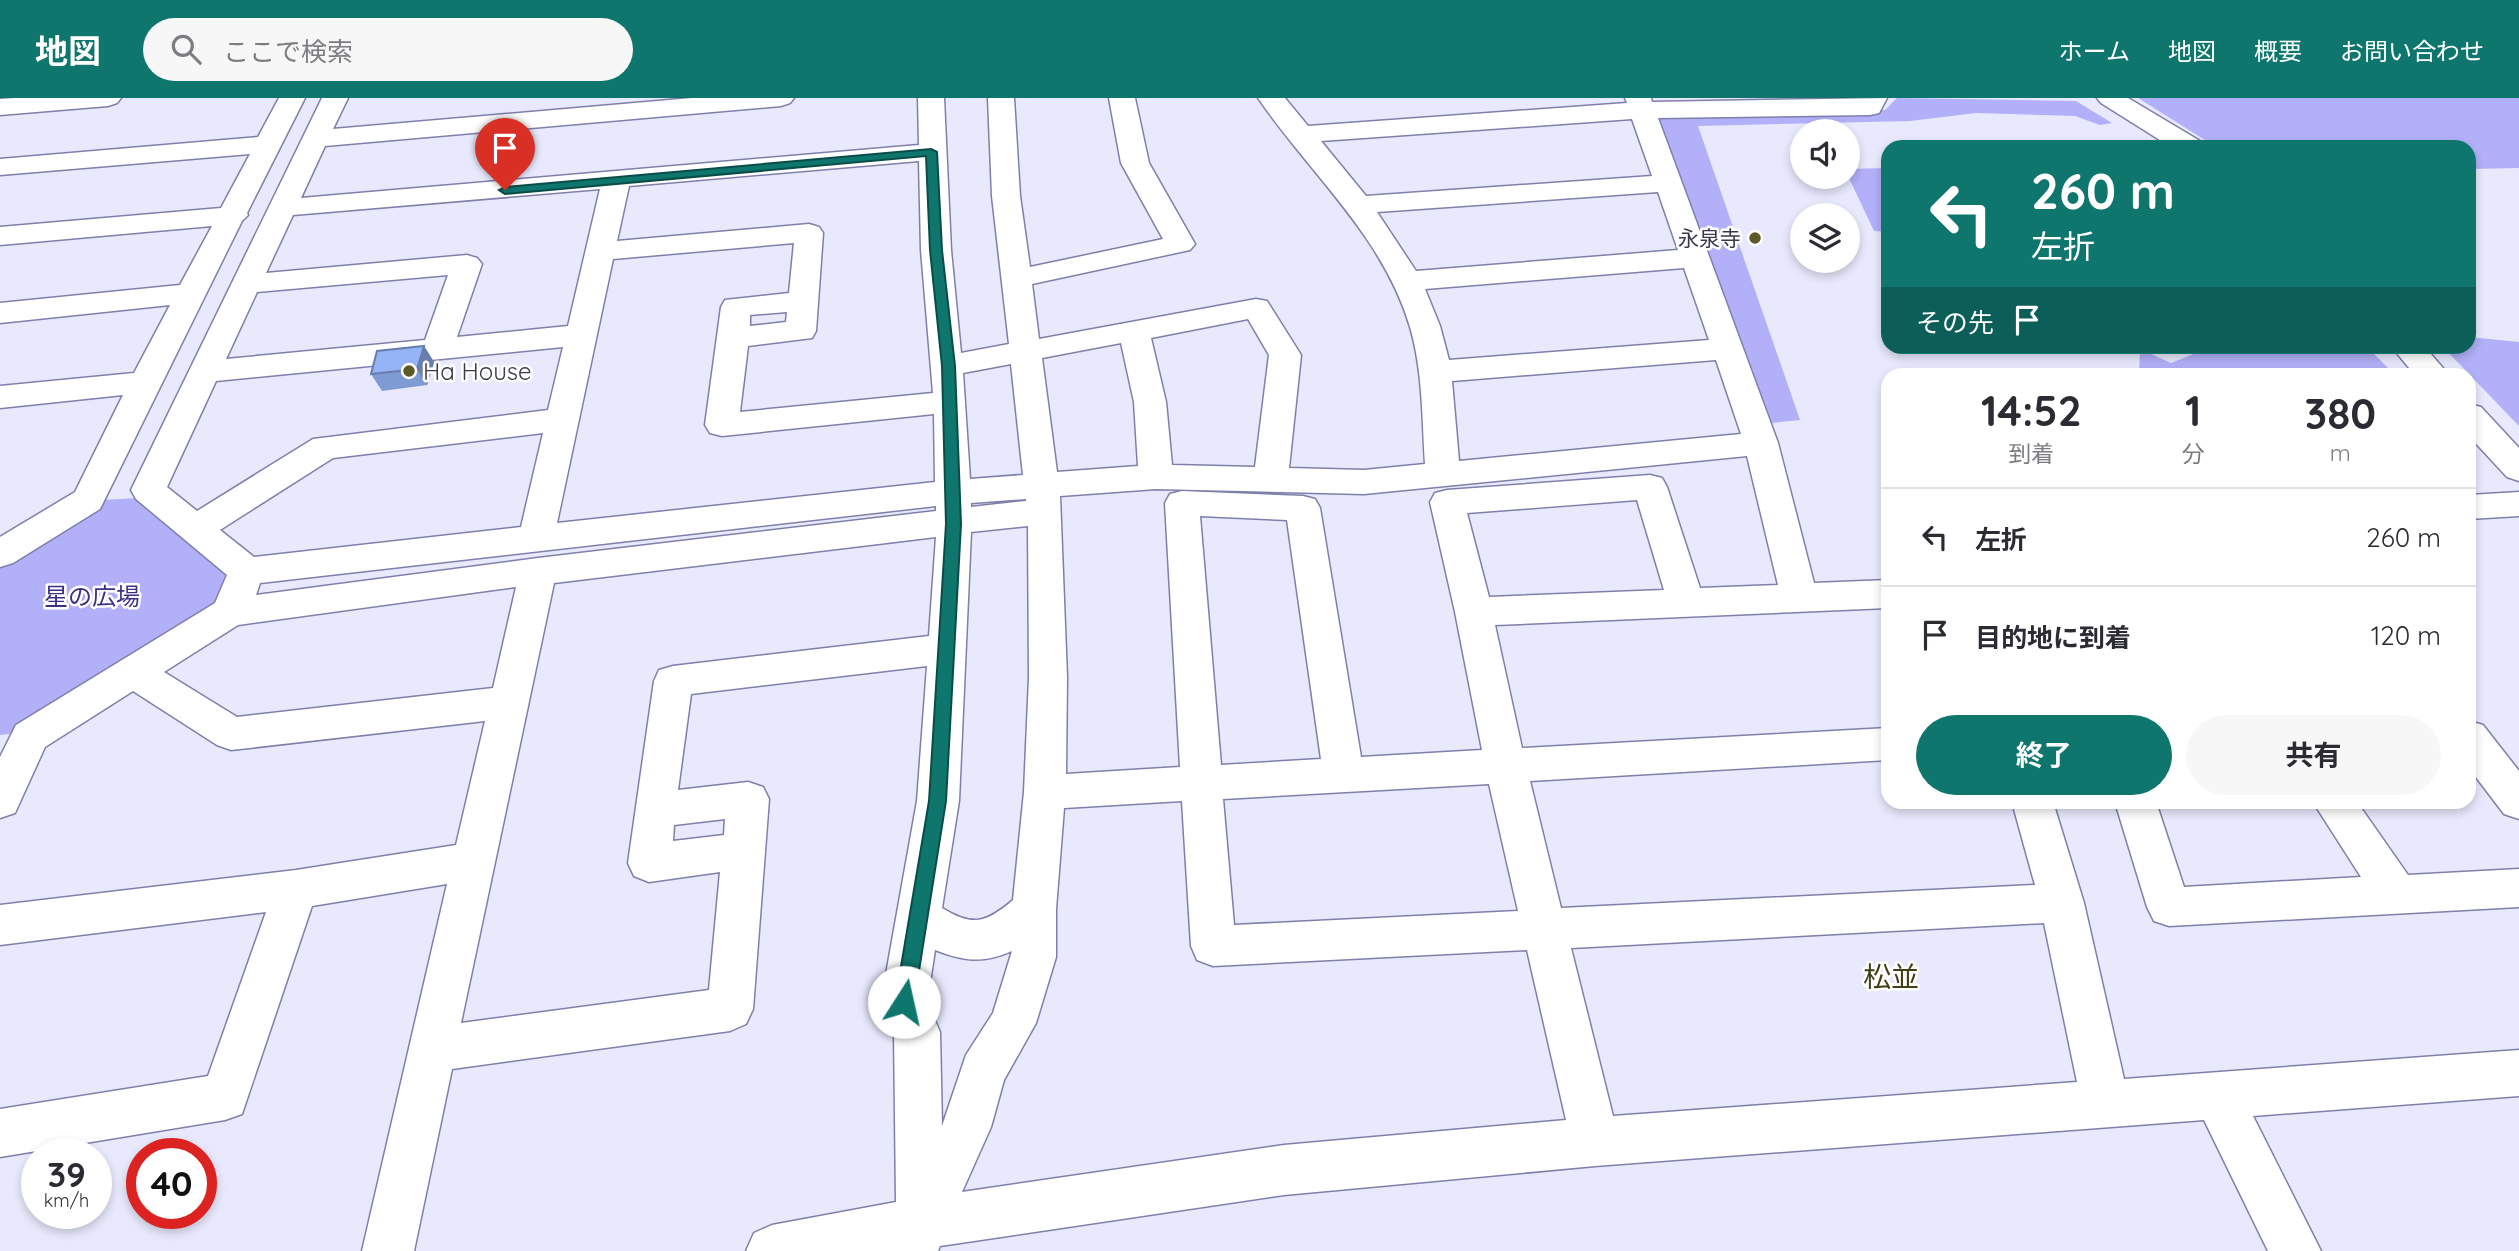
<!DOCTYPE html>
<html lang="ja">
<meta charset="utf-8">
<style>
body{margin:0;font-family:Quicksand,"Noto Sans JP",sans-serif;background:#f7f7f7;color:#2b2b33;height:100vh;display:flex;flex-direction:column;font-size:26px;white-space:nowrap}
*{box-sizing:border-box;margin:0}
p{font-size:23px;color:#7c7c81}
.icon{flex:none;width:38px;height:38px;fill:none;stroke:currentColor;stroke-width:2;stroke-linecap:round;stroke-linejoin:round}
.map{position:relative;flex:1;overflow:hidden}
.side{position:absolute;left:1881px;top:270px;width:595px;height:441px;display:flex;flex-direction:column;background:#fff;border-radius:21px;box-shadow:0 4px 10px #0003}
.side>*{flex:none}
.hud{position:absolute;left:1881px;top:42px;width:595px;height:214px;border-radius:21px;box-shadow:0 4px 10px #0003;background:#0f766e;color:#fff;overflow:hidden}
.fabs{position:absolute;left:1790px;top:21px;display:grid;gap:14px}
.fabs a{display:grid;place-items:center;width:70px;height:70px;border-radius:50%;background:#fff;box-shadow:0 4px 10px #0003;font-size:35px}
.speed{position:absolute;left:21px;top:1040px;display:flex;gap:14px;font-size:35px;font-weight:700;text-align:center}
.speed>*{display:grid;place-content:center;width:91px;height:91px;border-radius:50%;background:#fff;box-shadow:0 4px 10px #0003;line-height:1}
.speed small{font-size:18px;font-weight:400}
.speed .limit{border:10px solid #d22;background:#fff;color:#111}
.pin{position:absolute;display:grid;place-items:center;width:60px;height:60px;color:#fff;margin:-72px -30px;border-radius:50% 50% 50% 0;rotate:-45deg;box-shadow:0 0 7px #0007}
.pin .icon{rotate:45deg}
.me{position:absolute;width:77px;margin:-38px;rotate:10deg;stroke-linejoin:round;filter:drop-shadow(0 0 5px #0008)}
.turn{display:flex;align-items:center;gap:24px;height:147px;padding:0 35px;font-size:32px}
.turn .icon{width:91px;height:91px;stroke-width:2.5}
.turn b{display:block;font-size:49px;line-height:60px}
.then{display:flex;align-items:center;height:66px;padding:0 35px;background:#0003;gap:14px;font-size:26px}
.eta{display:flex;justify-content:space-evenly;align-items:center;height:119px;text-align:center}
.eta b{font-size:42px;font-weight:700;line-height:49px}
.primary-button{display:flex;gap:14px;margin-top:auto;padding:14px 35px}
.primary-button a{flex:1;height:80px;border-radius:42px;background:#0f766e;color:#fff;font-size:28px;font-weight:700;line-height:80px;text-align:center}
.primary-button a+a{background:#f7f7f7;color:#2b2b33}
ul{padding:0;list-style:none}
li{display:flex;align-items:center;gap:21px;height:98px;padding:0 35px;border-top:2px solid #e1e1e2}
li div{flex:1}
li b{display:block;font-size:26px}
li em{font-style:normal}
header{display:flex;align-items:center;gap:42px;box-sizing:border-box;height:98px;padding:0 35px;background:#0f766e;color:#fff}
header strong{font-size:33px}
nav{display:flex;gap:38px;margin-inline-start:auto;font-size:24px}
.search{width:490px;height:63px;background:#f7f7f7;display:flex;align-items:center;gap:18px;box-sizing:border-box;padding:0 24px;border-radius:38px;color:#7c7c81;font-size:26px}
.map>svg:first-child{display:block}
.green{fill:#b2b0f8}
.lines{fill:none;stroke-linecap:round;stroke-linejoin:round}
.minor-casing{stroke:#7f7fab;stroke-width:3}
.minor{fill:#fff;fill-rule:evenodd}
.wall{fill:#7f9bd4}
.shaded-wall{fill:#687ead}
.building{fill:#94b4f7;stroke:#687ead;stroke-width:2}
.route{fill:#0f766e;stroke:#0a4d48;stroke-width:2}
.poi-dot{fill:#5e5a27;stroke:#fff;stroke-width:2.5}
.labels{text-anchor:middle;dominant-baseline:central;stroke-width:5;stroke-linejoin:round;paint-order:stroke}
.far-poi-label{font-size:21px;fill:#39394c;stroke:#fff;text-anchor:end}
.poi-label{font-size:24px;fill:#39394c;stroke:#fff;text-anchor:start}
.park-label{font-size:24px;fill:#3d3083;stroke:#fff}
.quarter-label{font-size:28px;fill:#423f16;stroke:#fff}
</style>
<header>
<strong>地図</strong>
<div class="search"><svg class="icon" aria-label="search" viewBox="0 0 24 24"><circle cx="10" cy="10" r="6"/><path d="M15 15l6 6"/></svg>ここで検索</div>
<nav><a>ホーム</a><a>地図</a><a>概要</a><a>お問い合わせ</a></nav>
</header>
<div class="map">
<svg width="2519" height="1153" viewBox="0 0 2519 1153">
<rect width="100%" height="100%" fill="#e8e9fd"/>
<g class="green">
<polygon points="1897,0 2076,3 2112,25 2100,27 2075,18 1976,15 1910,23 1698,28 1800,322 1772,325 1656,15 1885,12"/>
<polygon points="2138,0 2519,0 2519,70 2469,71 2469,49 2216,49"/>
<polygon points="1888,70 1888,134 1874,133 1848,78 1848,71"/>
<polygon points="2469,239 2519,244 2519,328 2443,249 2469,248"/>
<polygon points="2193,249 2367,249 2394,276 2139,276 2140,251 2171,265 2196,255"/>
<polygon points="137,400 233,479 217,512 19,635 0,637 0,463 102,402"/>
</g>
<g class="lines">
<defs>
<g id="minor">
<polygon points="14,0 121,0 117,5 108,8 0,17 0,1"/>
<polygon points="279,0 305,0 247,115 248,117 242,123 100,411 13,465 0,469 0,439 75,394 123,297 0,310 0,288 134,275 170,207 0,225 0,205 180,187 212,128 0,147 0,129 221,110 250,56 0,77 0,61 258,39"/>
<path d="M 322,0 L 348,0 L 333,31 L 692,0 L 794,0 L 790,5 L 781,8 L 325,48 L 301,100 L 919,47 L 918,0 L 944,0 L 951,152 L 961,255 L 1009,246 L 992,98 L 988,0 L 1014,0 L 1020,98 L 1030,169 L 1163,141 L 1121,65 L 1109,0 L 1135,0 L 1149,65 L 1195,146 L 1190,152 L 1032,186 L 1039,241 L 1256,201 L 1267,203 L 1301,257 L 1289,370 L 1364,372 L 1425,366 C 1422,320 1423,273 1410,229 C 1383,138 1310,76 1258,0 L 1285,0 L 1308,28 L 1627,5 L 1625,0 L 1651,0 L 1652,4 L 1887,0 L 1879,15 L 1870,17 L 1658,20 L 1778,345 L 1814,485 L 1888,482 L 1888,510 L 1495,527 L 1522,650 L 1888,630 L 1888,662 L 1530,683 L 1561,810 L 2035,787 L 2012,704 L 2053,704 L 2084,805 L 2124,981 L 2519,952 L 2519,998 L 2253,1018 L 2321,1153 L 2268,1153 L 2204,1022 L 1595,1068 L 1284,1097 L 940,1148 L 938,1153 L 746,1153 L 754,1135 L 772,1127 L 896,1104 L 894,934 L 881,904 L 917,703 L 927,568 L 691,596 L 678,692 L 748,684 L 763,689 L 769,701 L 753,911 L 746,926 L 730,933 L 452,971 L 414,1153 L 362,1153 L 447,786 L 312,808 L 242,1016 L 225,1022 L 0,1059 L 0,1011 L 208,978 L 266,814 L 0,847 L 0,807 L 296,772 L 456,747 L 485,623 L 231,652 L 217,647 L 133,593 L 45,649 L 15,715 L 0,720 L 0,659 L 16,627 L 215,505 L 227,477 L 136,401 L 131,392 ZM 1632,21 L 1652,78 L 1366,98 L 1321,43 ZM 919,63 L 921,152 L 933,295 L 740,314 L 748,248 L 812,240 L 816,233 L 823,135 L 819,129 L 809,126 L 617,143 L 629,88 ZM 600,91 L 568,228 L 457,239 L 482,166 L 477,160 L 467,157 L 266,175 L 293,117 ZM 1658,94 L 1678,152 L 1416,173 L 1377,114 ZM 794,145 L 789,195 L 725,202 L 721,209 L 705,327 L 710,335 L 722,338 L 934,316 L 935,384 L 557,425 L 613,161 ZM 1684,170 L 1709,242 L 1449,262 L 1440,228 L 1425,191 ZM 448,177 L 425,242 L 226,261 L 257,194 ZM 787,214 L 786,224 L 750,228 L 750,217 ZM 1248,221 L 1269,257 L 1255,369 L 1172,367 L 1166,304 L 1151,240 ZM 1121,245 L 1134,304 L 1138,368 L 1057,374 L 1042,260 ZM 563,249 L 548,312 L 313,341 L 197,413 L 167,389 L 216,283 ZM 1716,262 L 1741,336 L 1459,363 L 1452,283 ZM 1011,266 L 1023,377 L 970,381 L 963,275 ZM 543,335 L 521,429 L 254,459 L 220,432 L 333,360 ZM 1747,358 L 1778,487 L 1700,490 L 1667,389 L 1662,380 L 1650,377 L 1447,392 L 1435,395 L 1430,404 L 1455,514 L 1482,652 L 1361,659 L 1320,410 L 1315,401 L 1303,398 L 1182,393 L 1170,396 L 1165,405 L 1180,669 L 1066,676 L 1067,579 L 1060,398 L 1156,391 L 1364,396 ZM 1026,401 L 1026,403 L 971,409 L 971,405 ZM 1637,402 L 1664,492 L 1489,499 L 1467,415 ZM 936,408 L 936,413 L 538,460 L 256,497 L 260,485 ZM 1200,418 L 1287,422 L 1321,661 L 1221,667 ZM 1028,428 L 1029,579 L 1024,694 L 1013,802 C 986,825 973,829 942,810 L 959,703 L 971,434 ZM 936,439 L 929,538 L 673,568 L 659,572 L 654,583 L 628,765 L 634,778 L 649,784 L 720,774 L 709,892 L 461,925 L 554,485 ZM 516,489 L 493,590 L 237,619 L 164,574 L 238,527 ZM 1489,686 L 1518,813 L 1234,827 L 1223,701 ZM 1182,703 L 1191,848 L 1197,862 L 1213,868 L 1527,852 L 1566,1022 L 1284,1047 L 962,1094 L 991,1029 L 1004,982 L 1036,925 L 1056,859 L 1056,811 L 1064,710 ZM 725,721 L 724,737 L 673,743 L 674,727 ZM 2044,825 L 2077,984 L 1613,1018 L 1571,850 ZM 935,852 C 963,863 983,866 1012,853 L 993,915 L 966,957 L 942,1028 L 940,934 L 927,904 Z"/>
<polygon points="2097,0 2128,0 2200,43 2203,49 2171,49 2101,5"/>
<polygon points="2391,248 2424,248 2448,276 2414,276"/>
<polygon points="2469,306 2481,309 2519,350 2519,383 2507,379 2469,338"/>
<polygon points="2519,394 2519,418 2469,421 2469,397"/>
<polygon points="2469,623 2483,627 2519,673 2519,721 2504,716 2469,670"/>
<polygon points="2115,704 2156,704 2184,789 2361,779 2313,704 2357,704 2408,777 2519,771 2519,809 2169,828 2154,823 2147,809"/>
</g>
</defs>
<use href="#minor" class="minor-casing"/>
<use href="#minor" class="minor"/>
</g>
<polygon class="wall" points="424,248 434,264 427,287 382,293 371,276"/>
<polygon class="shaded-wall" points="424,248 434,264 427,287 417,271"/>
<polygon class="building" points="424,248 417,271 371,276 377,253"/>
<polygon class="route" points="931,51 937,54 942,152 955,268 961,426 946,703 914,904 911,910 904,913 897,910 895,904 929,703 946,426 942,268 930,152 926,58 505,96 499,92 505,89"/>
<g class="poi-dot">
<circle cx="1755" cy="140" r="7"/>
<circle cx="409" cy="273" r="7"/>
</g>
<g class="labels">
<g class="far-poi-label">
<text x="1741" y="140">永泉寺</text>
</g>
<g class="poi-label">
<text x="423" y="273">Ha House</text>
</g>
<g class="park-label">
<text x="92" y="498">星の広場</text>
</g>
<g class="quarter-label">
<text x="1891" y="878">松並</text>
</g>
</g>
</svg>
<div class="fabs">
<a><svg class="icon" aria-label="sound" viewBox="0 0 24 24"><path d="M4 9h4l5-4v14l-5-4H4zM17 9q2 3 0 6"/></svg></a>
<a><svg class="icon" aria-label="layers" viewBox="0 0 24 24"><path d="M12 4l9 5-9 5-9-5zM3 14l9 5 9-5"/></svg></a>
</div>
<div class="speed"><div>39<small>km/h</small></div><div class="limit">40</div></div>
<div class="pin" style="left:505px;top:92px;background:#d93025"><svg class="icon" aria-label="arrive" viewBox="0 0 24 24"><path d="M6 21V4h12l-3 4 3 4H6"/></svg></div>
<svg class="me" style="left:904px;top:904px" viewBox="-20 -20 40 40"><circle r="19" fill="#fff"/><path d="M0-13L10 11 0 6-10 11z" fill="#0f766e"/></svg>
<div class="hud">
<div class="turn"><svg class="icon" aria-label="left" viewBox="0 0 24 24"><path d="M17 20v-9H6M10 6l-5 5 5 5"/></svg><div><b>260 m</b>左折</div></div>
<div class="then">その先<svg class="icon" aria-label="arrive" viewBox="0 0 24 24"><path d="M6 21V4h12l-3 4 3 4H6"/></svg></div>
</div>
<section class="side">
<div class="eta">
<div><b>14:52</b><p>到着</p></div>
<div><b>1</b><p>分</p></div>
<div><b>380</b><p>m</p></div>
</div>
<ul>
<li><svg class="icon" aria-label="left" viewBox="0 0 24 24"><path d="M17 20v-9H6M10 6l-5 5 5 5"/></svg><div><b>左折</b></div><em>260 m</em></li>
<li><svg class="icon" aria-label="arrive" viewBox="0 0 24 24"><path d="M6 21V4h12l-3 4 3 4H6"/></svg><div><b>目的地に到着</b></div><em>120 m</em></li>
</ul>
<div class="primary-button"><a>終了</a><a>共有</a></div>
</section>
</div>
